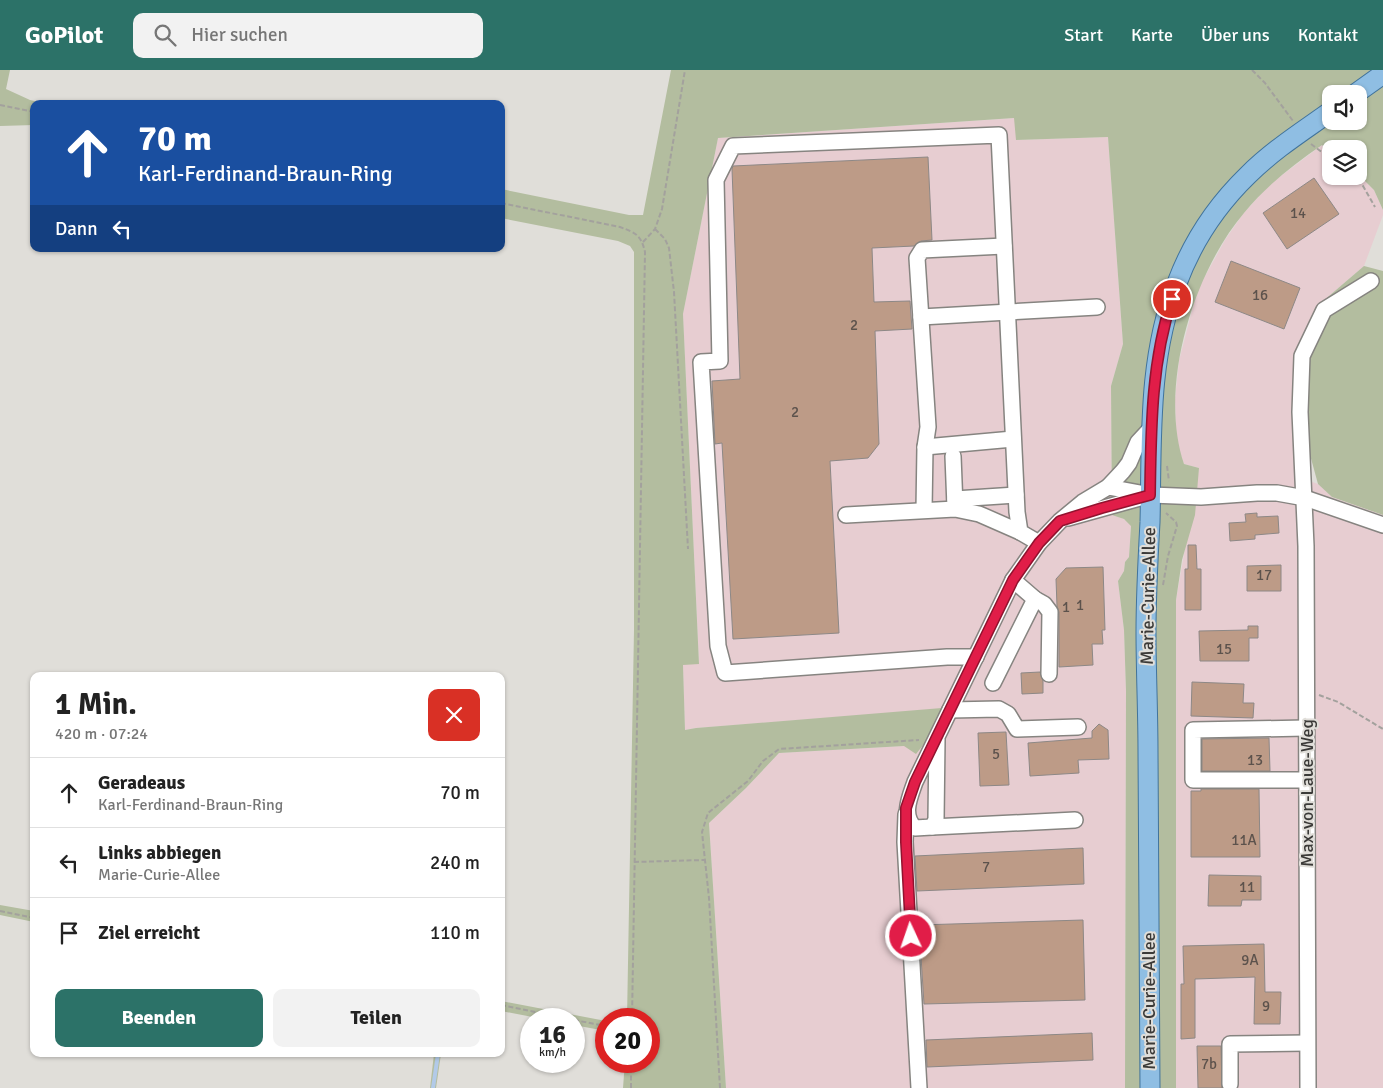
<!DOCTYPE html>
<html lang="de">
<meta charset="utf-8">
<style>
body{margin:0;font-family:Signika,sans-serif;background:#f2f2f2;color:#222;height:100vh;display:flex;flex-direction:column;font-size:19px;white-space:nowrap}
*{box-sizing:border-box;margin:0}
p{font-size:16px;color:#767676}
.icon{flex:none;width:28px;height:28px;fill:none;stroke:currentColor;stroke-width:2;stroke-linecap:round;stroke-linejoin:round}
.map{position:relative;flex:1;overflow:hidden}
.panel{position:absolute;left:30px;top:602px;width:475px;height:385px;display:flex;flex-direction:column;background:#fff;border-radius:10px;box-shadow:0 1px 4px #0004}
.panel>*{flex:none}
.banner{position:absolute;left:30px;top:30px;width:475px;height:152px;border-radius:10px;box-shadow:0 1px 4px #0004;background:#1a4fa0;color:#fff;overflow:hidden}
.buttons{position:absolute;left:1322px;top:15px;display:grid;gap:10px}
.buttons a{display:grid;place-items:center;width:45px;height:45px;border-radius:10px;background:#fff;box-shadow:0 1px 4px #0004;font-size:25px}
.speed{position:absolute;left:520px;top:938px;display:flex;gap:10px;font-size:25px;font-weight:700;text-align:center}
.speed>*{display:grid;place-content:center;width:65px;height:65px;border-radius:50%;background:#fff;box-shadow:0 1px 4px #0004;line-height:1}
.speed small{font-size:12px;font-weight:400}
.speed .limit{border:8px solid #d22;background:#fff;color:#111}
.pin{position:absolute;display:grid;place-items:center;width:42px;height:42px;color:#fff;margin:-21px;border:2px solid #fff;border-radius:50%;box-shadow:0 1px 5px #0007}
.me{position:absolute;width:55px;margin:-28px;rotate:357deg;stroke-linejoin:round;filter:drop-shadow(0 0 4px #0008)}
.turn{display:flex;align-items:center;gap:18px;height:105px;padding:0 25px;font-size:22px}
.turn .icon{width:65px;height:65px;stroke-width:2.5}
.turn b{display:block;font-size:35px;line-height:42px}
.then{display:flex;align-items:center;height:48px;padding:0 25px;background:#0003;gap:10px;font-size:19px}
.round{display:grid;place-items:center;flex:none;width:52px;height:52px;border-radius:10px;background:#f2f2f2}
.headline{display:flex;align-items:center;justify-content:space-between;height:85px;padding:0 25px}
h1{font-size:30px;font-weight:700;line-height:38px}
.action{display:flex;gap:10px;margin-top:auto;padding:10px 25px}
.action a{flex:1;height:58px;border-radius:10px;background:#2c7268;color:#fff;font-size:20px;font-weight:700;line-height:58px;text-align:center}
.action a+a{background:#f2f2f2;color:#222}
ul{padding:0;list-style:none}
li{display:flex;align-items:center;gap:15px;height:70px;padding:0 25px;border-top:1px solid #e0e0e0}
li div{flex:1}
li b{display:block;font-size:19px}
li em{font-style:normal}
header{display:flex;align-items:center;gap:30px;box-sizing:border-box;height:70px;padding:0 25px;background:#2c7268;color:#fff}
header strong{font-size:24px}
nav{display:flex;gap:28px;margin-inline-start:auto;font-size:18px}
.search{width:350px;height:45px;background:#f2f2f2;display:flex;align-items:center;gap:12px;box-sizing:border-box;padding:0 18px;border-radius:10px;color:#767676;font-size:19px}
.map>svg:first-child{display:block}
.industrial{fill:#e7cdd1}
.green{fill:#b3bd9f;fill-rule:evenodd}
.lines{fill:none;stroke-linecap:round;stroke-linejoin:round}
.stream{stroke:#b2cae8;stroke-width:4}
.building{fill:#bd9b87;stroke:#8d8886}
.minor-casing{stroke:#868480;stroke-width:18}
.major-casing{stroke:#41739b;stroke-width:21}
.path{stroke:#a3a19d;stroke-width:2;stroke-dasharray:5 2.5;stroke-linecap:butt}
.minor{stroke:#fff;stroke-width:15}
.major{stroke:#8fbee3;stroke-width:19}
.route-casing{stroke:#92132f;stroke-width:12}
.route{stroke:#e11d48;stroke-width:9}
.labels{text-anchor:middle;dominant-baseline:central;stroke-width:4;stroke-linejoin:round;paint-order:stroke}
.number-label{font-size:15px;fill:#5c524c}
.street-label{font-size:18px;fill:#3b3a38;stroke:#e0ded9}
</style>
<header>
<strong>GoPilot</strong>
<div class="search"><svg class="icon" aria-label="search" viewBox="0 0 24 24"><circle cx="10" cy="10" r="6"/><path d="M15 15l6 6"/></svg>Hier suchen</div>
<nav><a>Start</a><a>Karte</a><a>Über uns</a><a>Kontakt</a></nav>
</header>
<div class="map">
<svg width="1383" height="1018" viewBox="0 0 1383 1018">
<rect width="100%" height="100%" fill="#e0ded9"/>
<g class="industrial">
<polygon points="1015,48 1017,70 1108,67 1123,274 1111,316 1112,444 1124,449 1131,455 1129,487 1125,492 1124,501 1118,511 1124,560 1126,621 1125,1018 726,1018 709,753 746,718 779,683 904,676 942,639 696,658 685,660 683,594 699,593 683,244 718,68"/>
<polygon points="1322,75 1331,83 1331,106 1359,105 1374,120 1383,140 1383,145 1364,196 1315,238 1296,406 1318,414 1332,427 1383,445 1383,1018 1176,1018 1176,530 1199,398 1184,394 1179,380 1176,358 1175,329 1179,291 1197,221 1225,170 1243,144 1269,115"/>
</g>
<g class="green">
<polygon points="0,0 10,0 6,19 30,30 48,34 34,34 34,55 0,56"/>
<path d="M 671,0 L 1383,0 L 1383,140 L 1374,120 L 1359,105 L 1359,79 L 1331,79 L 1331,83 L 1322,75 C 1293,95 1266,116 1244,143 C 1193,203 1158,317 1184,394 L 1199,398 L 1195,445 L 1182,490 L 1176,530 L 1176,1018 L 1125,1018 L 1126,621 L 1124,560 L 1118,511 L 1124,501 L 1125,492 L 1129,487 L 1131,456 L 1124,449 L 1112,445 L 1111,316 L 1123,274 L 1108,67 L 1016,70 L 1014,48 L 718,68 L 683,244 L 699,594 L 683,595 L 685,660 L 696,658 L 942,638 L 932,664 L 916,684 L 904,676 L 779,683 L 746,718 L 709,753 L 726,1018 L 623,1018 L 625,991 L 649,991 L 649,949 L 627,949 L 634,560 L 634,182 L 630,176 L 618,171 L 501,148 L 501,119 L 629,145 L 643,145 ZM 1331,24 L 1359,24 L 1359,51 L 1331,51 Z"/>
<polygon points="1364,196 1383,201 1383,445 1332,427 1318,414 1304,363 1302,286 1315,238"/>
<polygon points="0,835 34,841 34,852 0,845"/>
<polygon points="501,931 606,951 606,961 574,955 574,949 543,949 501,941"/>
<polygon points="434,984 441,984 436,1018 430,1018"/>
</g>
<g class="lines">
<polyline class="stream" points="433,1018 438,984"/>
</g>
<g class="building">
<polygon points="928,87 932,170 921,171 914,176 872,178 874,232 910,231 912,259 875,261 879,374 868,388 830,391 839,563 733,569 722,373 715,374 712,311 740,309 732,99 733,96"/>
<polygon points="1314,108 1339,144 1287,179 1263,143"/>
<polygon points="1231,191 1300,218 1284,259 1215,232"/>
<polygon points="1257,443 1257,447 1278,446 1279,463 1255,465 1255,469 1230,471 1229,453 1246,452 1245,444"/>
<polygon points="1188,475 1196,475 1197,499 1201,499 1201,540 1185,540 1185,499 1188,499"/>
<polygon points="1281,495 1281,521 1247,521 1247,496"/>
<polygon points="1103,497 1105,560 1102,560 1103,574 1092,574 1093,595 1059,597 1059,542 1057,536 1056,509 1066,498"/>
<polygon points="1248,556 1258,556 1258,568 1249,568 1249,591 1200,591 1199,561 1248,560"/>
<polygon points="1040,602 1043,611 1043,623 1022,624 1021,603"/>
<polygon points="1192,612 1244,614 1243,633 1254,633 1253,648 1191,646"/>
<polygon points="1099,654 1108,660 1109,689 1078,690 1079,703 1030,706 1028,673 1092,668 1092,661"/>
<polygon points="1006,662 1009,715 980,716 978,663"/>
<polygon points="1269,668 1270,701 1202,701 1202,669"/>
<polygon points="1201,719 1259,719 1260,787 1191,787 1191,721 1201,721"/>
<polygon points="1083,778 1084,814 917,821 915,786"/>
<polygon points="1209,805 1261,806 1261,830 1242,830 1241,836 1208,836"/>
<polygon points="1083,850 1085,930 924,934 919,855"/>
<polygon points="1264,874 1265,922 1281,922 1280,954 1254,954 1255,907 1195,909 1195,968 1181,969 1181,914 1184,914 1183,876"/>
<polygon points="1092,963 1093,990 927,997 926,970"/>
<polygon points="1197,976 1221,976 1222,1018 1198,1018"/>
</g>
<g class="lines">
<defs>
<g id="minor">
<polyline points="921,247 1097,237"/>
<polyline points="925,377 1013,369"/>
<polyline points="953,386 955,437"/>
<polyline points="1108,417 1151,425 1201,427 1257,423 1277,423 1305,428 1383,455"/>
<polyline points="955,429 1016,425"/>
<polyline points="924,440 925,377 928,357 917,188 922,180 1004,176"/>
<polyline points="846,445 955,439 979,444 1020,462"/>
<polyline points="1068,448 1147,426"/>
<polyline points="1013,510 1035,529 1044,534 1050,542 1049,604"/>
<polyline points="976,587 947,587 725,603 718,576 701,292 720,291 716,110 733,76 999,65 1017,442 1020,462 1039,473"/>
<polyline points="993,613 1035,529"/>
<polyline points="950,640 999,639 1008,644 1017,659 1078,657"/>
<polyline points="1306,658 1193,660 1193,710 1307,710"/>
<path d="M 937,669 L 936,750 L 932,757 L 915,758 C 901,745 910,727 915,712 L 1013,510 L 1039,473 L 1060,451 L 1083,432 L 1108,417 L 1123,401 L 1129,393 L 1138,372 L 1151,358"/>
<polyline points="906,744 905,772 919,1018"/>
<polyline points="932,757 1075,750"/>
<polyline points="1230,1014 1230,974 1307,973"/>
<polyline points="1308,1018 1306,476 1300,342 1302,286 1324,240 1371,211"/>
</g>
<g id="major">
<polyline points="1355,24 1383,4"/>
<path d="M 1150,1018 C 1149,906 1149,794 1148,682 C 1148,642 1146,602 1146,562 C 1146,525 1148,488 1150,452 C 1152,372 1147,290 1177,213 C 1192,173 1217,135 1248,105 C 1273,80 1303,61 1331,41"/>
</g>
</defs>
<use href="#minor" class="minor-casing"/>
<use href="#major" class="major-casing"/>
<g class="path">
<polyline points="1252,0 1265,13 1293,51"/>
<polyline points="0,35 34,42"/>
<polyline points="1311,74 1331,89"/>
<polyline points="1351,106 1363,116 1375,137"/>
<path d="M 501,133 L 620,157 C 636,163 641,165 645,182 L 632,949"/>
<polyline points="655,159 665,169 669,178 674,222 688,479"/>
<polyline points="643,172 655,159 662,139 685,0"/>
<polyline points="1167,396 1169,411"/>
<polyline points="1163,515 1168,486 1177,456 1176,452 1166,443"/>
<polyline points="1319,625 1338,632 1383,659"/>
<polyline points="634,792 704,790"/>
<polyline points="0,841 34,848"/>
<polyline points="501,935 570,949"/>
<polyline points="574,950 606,956"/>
<polyline points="631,1018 631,991"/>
<polyline points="720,1018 709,828 702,762 708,743 748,711 763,691 779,679 919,670"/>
</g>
<use href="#minor" class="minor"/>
<use href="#major" class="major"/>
</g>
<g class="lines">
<defs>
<path id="route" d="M 911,866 L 906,772 L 906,738 L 915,712 L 1013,510 L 1039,473 L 1060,451 L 1102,438 L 1150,425 C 1151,359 1151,293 1172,229"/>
</defs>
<use href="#route" class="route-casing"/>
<use href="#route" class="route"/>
</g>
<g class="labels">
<g class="number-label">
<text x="1298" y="143">14</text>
<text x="1260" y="225">16</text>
<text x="854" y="255">2</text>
<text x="795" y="342">2</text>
<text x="1264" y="505">17</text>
<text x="1080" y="535">1</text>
<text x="1066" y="537">1</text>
<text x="1224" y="579">15</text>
<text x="996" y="684">5</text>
<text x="1255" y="690">13</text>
<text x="1244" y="770">11A</text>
<text x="986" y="797">7</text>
<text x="1247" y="817">11</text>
<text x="1250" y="890">9A</text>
<text x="1266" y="936">9</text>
<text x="1209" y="994">7b</text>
</g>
<g class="street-label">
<text transform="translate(1148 526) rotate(-89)">Marie-Curie-Allee</text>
<text transform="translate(1307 723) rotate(-90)">Max-von-Laue-Weg</text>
<text transform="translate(1149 931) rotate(-90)">Marie-Curie-Allee</text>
</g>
</g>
</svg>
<div class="buttons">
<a><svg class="icon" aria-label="sound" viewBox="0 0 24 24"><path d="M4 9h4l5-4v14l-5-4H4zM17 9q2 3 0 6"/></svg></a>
<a><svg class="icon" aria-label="layers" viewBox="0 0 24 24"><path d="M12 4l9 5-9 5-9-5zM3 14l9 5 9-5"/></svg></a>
</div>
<div class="speed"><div>16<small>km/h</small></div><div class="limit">20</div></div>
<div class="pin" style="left:1172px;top:229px;background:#d93025"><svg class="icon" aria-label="arrive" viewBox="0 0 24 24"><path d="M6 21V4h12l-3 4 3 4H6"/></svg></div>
<svg class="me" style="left:911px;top:866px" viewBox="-20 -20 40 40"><circle r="17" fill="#e11d48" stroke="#fff" stroke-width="3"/><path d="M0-11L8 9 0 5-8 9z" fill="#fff"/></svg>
<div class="banner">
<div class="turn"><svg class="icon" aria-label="ahead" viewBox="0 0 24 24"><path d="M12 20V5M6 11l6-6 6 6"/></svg><div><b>70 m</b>Karl-Ferdinand-Braun-Ring</div></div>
<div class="then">Dann<svg class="icon" aria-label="left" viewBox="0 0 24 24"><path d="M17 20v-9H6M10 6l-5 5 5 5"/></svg></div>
</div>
<section class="panel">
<div class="headline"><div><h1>1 Min.</h1><p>420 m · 07:24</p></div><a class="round" style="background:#d93025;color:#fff"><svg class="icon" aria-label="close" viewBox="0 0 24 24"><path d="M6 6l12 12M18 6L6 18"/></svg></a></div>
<ul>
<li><svg class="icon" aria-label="ahead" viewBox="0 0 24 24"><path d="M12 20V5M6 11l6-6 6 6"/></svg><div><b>Geradeaus</b><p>Karl-Ferdinand-Braun-Ring</p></div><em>70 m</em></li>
<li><svg class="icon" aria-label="left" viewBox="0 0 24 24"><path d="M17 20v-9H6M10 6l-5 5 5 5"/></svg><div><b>Links abbiegen</b><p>Marie-Curie-Allee</p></div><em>240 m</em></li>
<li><svg class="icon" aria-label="arrive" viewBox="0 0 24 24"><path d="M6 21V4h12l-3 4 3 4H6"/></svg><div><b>Ziel erreicht</b></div><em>110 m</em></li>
</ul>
<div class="action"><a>Beenden</a><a>Teilen</a></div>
</section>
</div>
